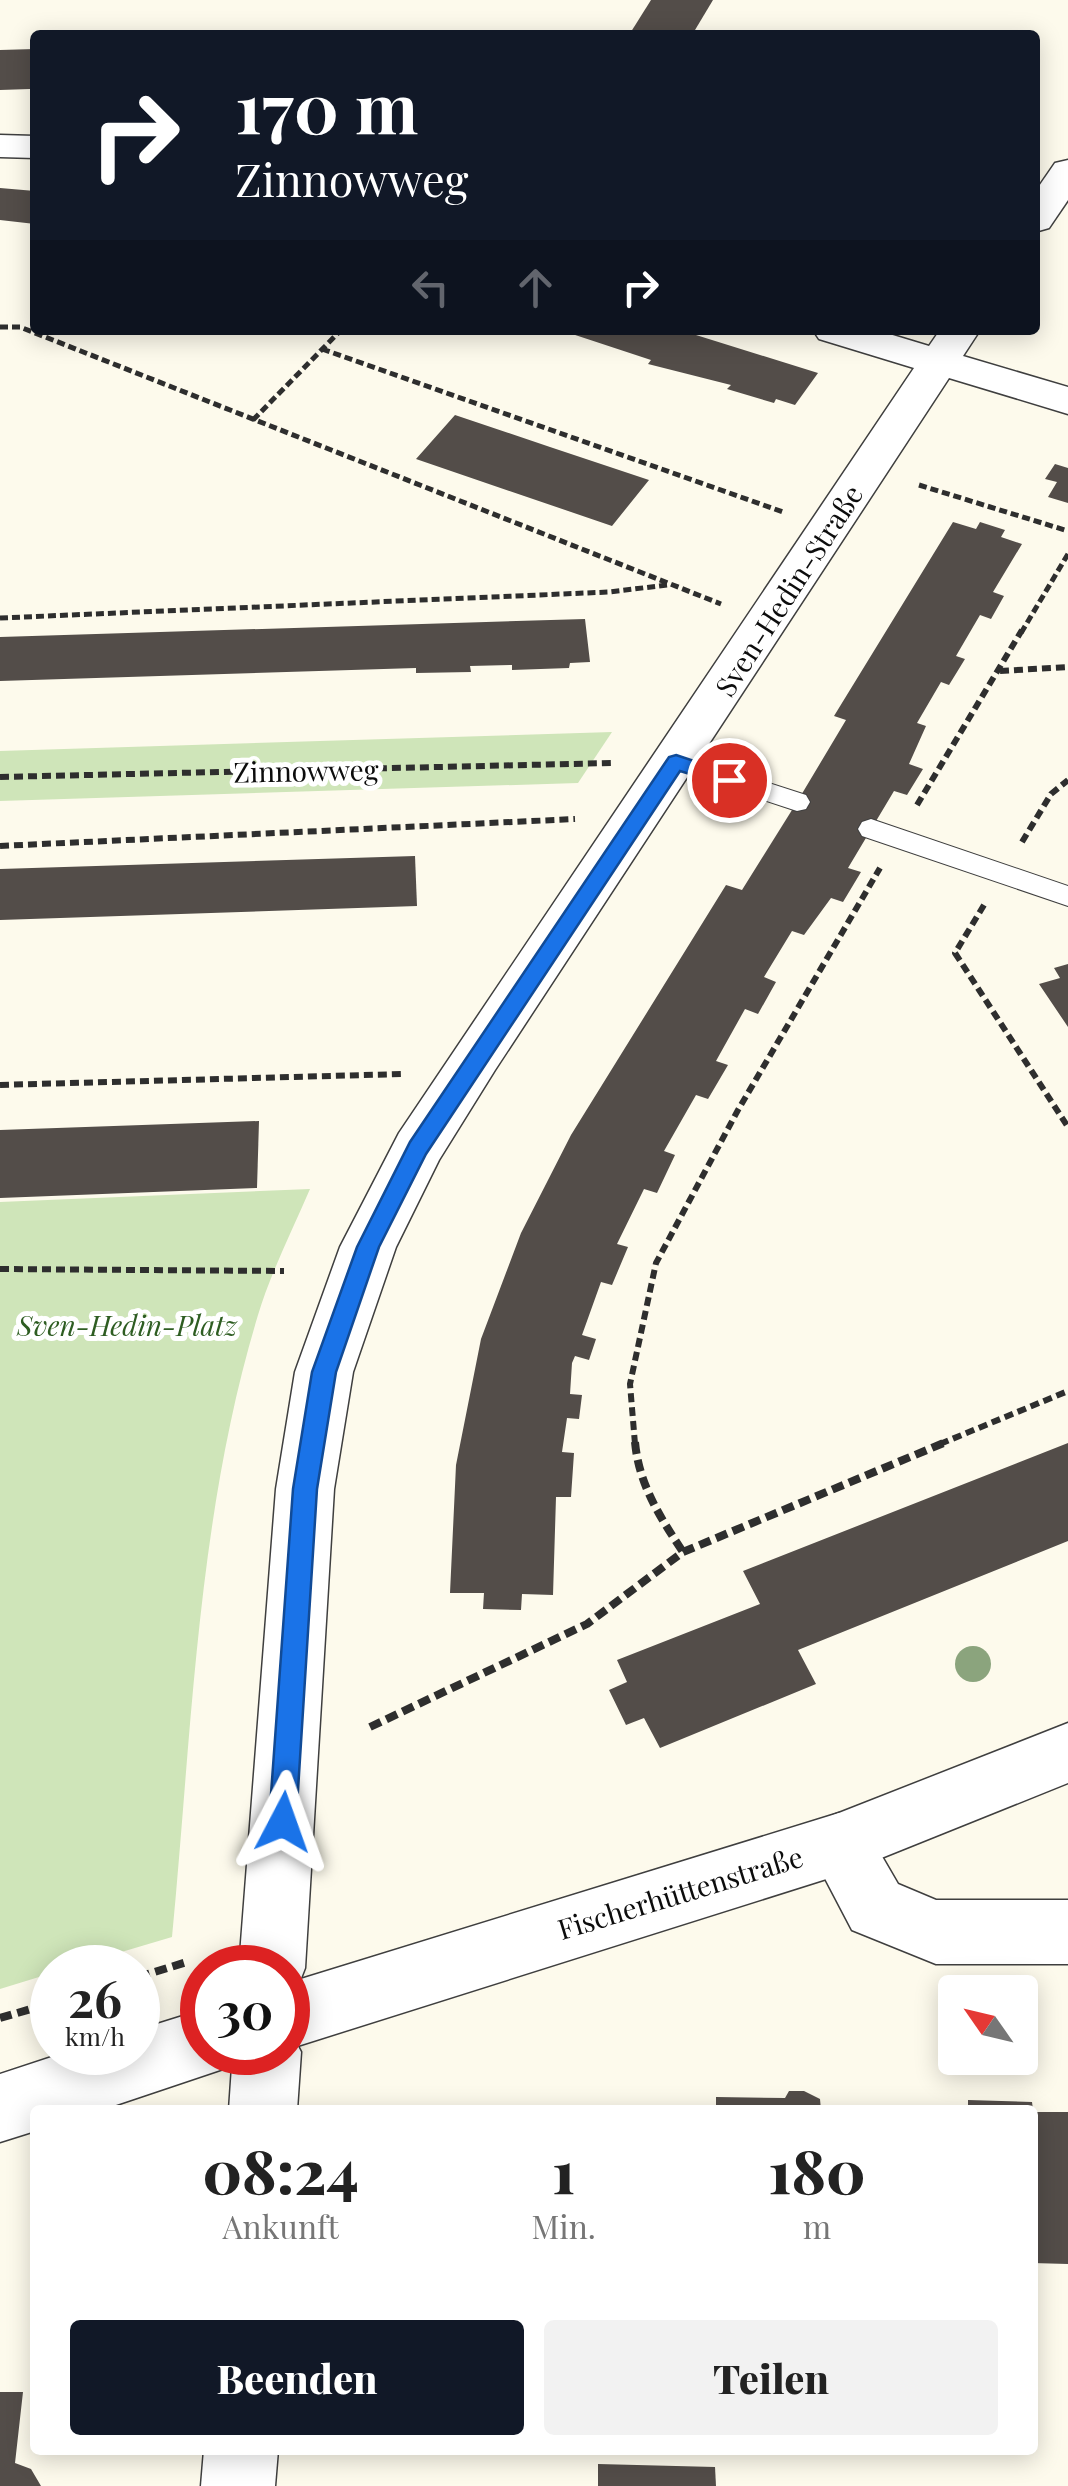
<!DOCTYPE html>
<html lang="de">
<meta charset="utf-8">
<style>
body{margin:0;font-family:"Playfair Display",serif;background:#f2f2f2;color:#222;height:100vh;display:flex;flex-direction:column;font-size:38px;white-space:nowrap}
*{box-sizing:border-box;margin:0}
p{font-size:32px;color:#767676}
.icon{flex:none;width:55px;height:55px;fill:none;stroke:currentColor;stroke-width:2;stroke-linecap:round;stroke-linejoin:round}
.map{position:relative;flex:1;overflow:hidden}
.panel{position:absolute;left:30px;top:2105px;width:1008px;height:350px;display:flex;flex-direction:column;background:#fff;border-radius:10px;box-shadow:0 5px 25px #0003}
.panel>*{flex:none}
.banner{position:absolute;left:30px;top:30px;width:1010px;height:305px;border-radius:10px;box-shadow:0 5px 25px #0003;background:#111827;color:#fff;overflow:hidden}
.needle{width:65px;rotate:304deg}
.controls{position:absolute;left:938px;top:1975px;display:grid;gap:20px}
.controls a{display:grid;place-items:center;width:100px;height:100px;border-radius:10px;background:#fff;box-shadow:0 5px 25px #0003;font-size:50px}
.speed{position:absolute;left:30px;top:1945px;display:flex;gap:20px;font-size:50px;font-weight:700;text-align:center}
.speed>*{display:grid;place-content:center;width:130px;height:130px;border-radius:50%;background:#fff;box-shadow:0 5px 25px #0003;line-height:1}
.speed small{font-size:25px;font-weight:400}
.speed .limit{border:15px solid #d22;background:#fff;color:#111}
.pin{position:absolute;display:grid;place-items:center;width:85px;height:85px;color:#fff;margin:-42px;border:5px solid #fff;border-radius:50%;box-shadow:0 2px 10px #0007}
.me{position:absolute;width:110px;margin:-55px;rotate:4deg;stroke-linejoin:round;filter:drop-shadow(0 0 8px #0008)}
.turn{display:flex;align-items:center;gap:35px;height:210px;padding:0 40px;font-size:45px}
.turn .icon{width:130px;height:130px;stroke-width:2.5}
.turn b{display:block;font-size:70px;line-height:85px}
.lanes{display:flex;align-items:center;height:95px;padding:0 40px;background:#0003;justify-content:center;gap:50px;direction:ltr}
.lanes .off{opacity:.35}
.eta{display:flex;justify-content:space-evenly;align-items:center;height:170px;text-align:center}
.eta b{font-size:60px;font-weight:800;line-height:70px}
.button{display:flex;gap:20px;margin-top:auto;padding:20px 40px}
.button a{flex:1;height:115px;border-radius:10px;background:#111827;color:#fff;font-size:40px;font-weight:800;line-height:115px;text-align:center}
.button a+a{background:#f2f2f2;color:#222}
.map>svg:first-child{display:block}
.green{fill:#cfe5b9}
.building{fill:#534d49}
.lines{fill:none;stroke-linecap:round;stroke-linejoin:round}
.service-casing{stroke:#3f3f3f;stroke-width:2}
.minor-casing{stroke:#3f3f3f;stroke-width:3}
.tertiary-casing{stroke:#3f3f3f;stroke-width:3}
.path-far2{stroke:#2e2e2e;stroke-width:5;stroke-dasharray:8 4;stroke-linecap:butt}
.path-far1{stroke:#2e2e2e;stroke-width:6;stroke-dasharray:9 5;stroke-linecap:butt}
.path{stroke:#2e2e2e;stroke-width:8;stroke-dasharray:12 6;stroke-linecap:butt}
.service{fill:#fff;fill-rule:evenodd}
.minor{fill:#fff;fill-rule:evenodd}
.tertiary{fill:#fff;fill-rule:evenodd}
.tree{fill:#8ba47d}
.route{fill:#1a73e8;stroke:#114b97;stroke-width:2.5}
.labels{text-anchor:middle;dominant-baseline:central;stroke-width:10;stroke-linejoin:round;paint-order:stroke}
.street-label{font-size:28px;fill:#0c0c0c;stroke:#fff}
.park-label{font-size:28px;font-style:italic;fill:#2e5d22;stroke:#fff}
</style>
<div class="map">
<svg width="1068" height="2486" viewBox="0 0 1068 2486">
<rect width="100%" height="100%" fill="#fdfaec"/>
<g class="green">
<polygon points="612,732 578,783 0,801 0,751"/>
<path d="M 310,1189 C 292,1231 271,1272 258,1315 C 197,1516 192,1730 172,1937 L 71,1967 L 52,1968 L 52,1973 L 0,1989 L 0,1202 Z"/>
</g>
<g class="building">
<polygon points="651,0 713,0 692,35 629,35"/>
<polygon points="35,49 30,89 0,90 0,50"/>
<polygon points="0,188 35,191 35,224 0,220"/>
<polygon points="560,330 680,330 818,373 795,405 776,399 774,403 727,389 731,385 648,364 651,360"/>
<polygon points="455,415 550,447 649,480 612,526 416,459"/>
<polygon points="1055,464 1068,468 1068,503 1048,497 1057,482 1045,479"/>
<polygon points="953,522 976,529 980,522 1005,530 1001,537 1022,544 993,592 1004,596 991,619 980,615 956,656 965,659 949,685 941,682 917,723 926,726 909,764 923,769 907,795 894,791 848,868 861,872 843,902 831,898 804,935 792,931 764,977 776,982 758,1014 745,1009 716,1061 728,1065 708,1099 696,1095 664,1151 675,1155 657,1193 644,1189 617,1244 628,1247 612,1285 601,1282 582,1335 596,1339 589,1360 575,1356 572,1363 570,1394 582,1395 579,1419 567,1418 562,1452 574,1453 571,1497 556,1497 553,1595 522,1594 521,1610 483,1609 484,1593 450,1593 456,1465 481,1339 521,1233 571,1135 726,885 742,890 797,802 846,720 834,716"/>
<polygon points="585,619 590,662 570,663 569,668 512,670 512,665 470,666 471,672 416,673 416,668 0,681 0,637"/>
<polygon points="415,856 417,906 0,920 0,869"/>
<polygon points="1068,964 1068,1027 1039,984 1060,978 1054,968"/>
<polygon points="259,1121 257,1188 0,1198 0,1130"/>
<polygon points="1068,1443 1068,1541 798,1650 816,1684 660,1748 644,1718 626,1725 609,1690 627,1682 617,1660 760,1604 743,1571"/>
<polygon points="789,2091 804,2091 820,2099 821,2110 716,2110 716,2097 785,2098"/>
<polygon points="968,2100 1032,2102 1033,2110 968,2110"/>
<polygon points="1032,2112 1068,2112 1068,2264 1032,2263"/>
<polygon points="0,2392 23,2392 15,2463 31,2469 41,2486 0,2486"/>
<polygon points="598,2464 715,2467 716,2486 598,2486"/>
</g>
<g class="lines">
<defs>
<g id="service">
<polygon points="676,753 806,795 810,802 806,809 797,811 667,768 663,762 667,756"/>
<polygon points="871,819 1068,886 1068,906 862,836 858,829 862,822"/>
</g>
<g id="minor">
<polygon points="0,135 35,136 35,158 0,157"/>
<polygon points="1068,160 1068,200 1049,228 1035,232 1035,192 1055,163"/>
<polygon points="813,330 876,330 929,346 940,330 980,330 963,356 1068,387 1068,414 949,378 495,1070 439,1160 396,1247 353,1372 334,1489 305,1968 296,1991 288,1995 288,1968 239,1968 276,1489 295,1372 340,1247 399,1133 914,368 819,339"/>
<polygon points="839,1813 862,1822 898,1884 936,1900 1068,1900 1068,1964 936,1964 852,1930 807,1844 816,1822"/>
<polygon points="288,2027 301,2052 297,2110 229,2110 233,2052 288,2052"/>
<polygon points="204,2450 278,2450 275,2486 201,2486"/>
</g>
<g id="tertiary">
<polygon points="1068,1723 1068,1783 839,1875 288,2049 288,1983 839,1813"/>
<polygon points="202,2010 202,2052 232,2052 226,2068 101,2110 35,2110 35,2131 0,2142 0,2074 67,2052 138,2052 138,2030"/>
</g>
</defs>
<use href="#service" class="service-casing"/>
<use href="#minor" class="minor-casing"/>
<use href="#tertiary" class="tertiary-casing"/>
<g class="path-far2">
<polyline points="0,327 20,327 721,604"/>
<polyline points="322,349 783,512"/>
<polyline points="253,420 341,330"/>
<polyline points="919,485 1068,531"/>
<polyline points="0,618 609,592 667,585"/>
<polyline points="1021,633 1068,554"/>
</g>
<g class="path-far1">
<polyline points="1000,671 1068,667"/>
<polyline points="0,777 613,763"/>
<polyline points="917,805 1022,630"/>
<polyline points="1022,842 1051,794 1068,780"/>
<polyline points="0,846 575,819"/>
<polyline points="984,905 955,953 1068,1127"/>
<polyline points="0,1085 402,1074"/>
<polyline points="0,1269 284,1271"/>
<polyline points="635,1444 630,1384 656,1263 738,1110 880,868"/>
<polyline points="940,1444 1068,1391"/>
</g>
<g class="path">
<path d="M 635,1442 C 639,1485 660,1517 683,1552"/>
<polyline points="370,1727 587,1624 683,1552 946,1442"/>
<polyline points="138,1977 187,1962"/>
<polyline points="0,2018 52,2003"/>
</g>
<use href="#service" class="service"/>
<use href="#minor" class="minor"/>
<use href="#tertiary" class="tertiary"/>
</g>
<circle class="tree" cx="973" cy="1664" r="18"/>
<polygon class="route" points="676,755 736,775 739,780 729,786 680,771 426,1154 379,1247 336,1372 317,1489 296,1822 292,1830 283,1834 273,1830 269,1822 293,1489 312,1372 357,1247 410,1142 669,757"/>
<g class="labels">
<g class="street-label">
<text transform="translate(788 590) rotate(-57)">Sven-Hedin-Straße</text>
<text transform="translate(306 770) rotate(-1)">Zinnowweg</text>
<text transform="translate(680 1892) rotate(-17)">Fischerhüttenstraße</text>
</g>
<g class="park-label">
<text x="127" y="1324">Sven-Hedin-Platz</text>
</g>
</g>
</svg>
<div class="controls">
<a><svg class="needle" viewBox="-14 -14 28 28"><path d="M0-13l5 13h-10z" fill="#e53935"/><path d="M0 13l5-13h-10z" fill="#767676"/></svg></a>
</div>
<div class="speed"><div>26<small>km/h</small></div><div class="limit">30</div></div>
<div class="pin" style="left:729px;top:780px;background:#d93025"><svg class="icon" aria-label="arrive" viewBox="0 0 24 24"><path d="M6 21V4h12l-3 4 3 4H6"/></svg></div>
<svg class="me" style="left:283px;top:1822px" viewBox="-20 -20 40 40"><path d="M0-17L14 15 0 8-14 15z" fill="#1a73e8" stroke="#fff" stroke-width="4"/></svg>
<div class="banner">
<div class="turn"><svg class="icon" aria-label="right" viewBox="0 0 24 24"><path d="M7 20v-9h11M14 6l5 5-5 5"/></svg><div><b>170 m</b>Zinnowweg</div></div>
<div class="lanes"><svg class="icon off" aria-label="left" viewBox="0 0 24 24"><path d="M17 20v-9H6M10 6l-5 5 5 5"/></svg><svg class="icon off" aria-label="ahead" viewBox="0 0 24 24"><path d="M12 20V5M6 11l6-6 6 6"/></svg><svg class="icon" aria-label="right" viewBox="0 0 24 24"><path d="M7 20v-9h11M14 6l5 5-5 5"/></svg></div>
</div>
<section class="panel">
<div class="eta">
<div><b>08:24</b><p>Ankunft</p></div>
<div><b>1</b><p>Min.</p></div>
<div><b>180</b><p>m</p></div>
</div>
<div class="button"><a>Beenden</a><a>Teilen</a></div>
</section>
</div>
